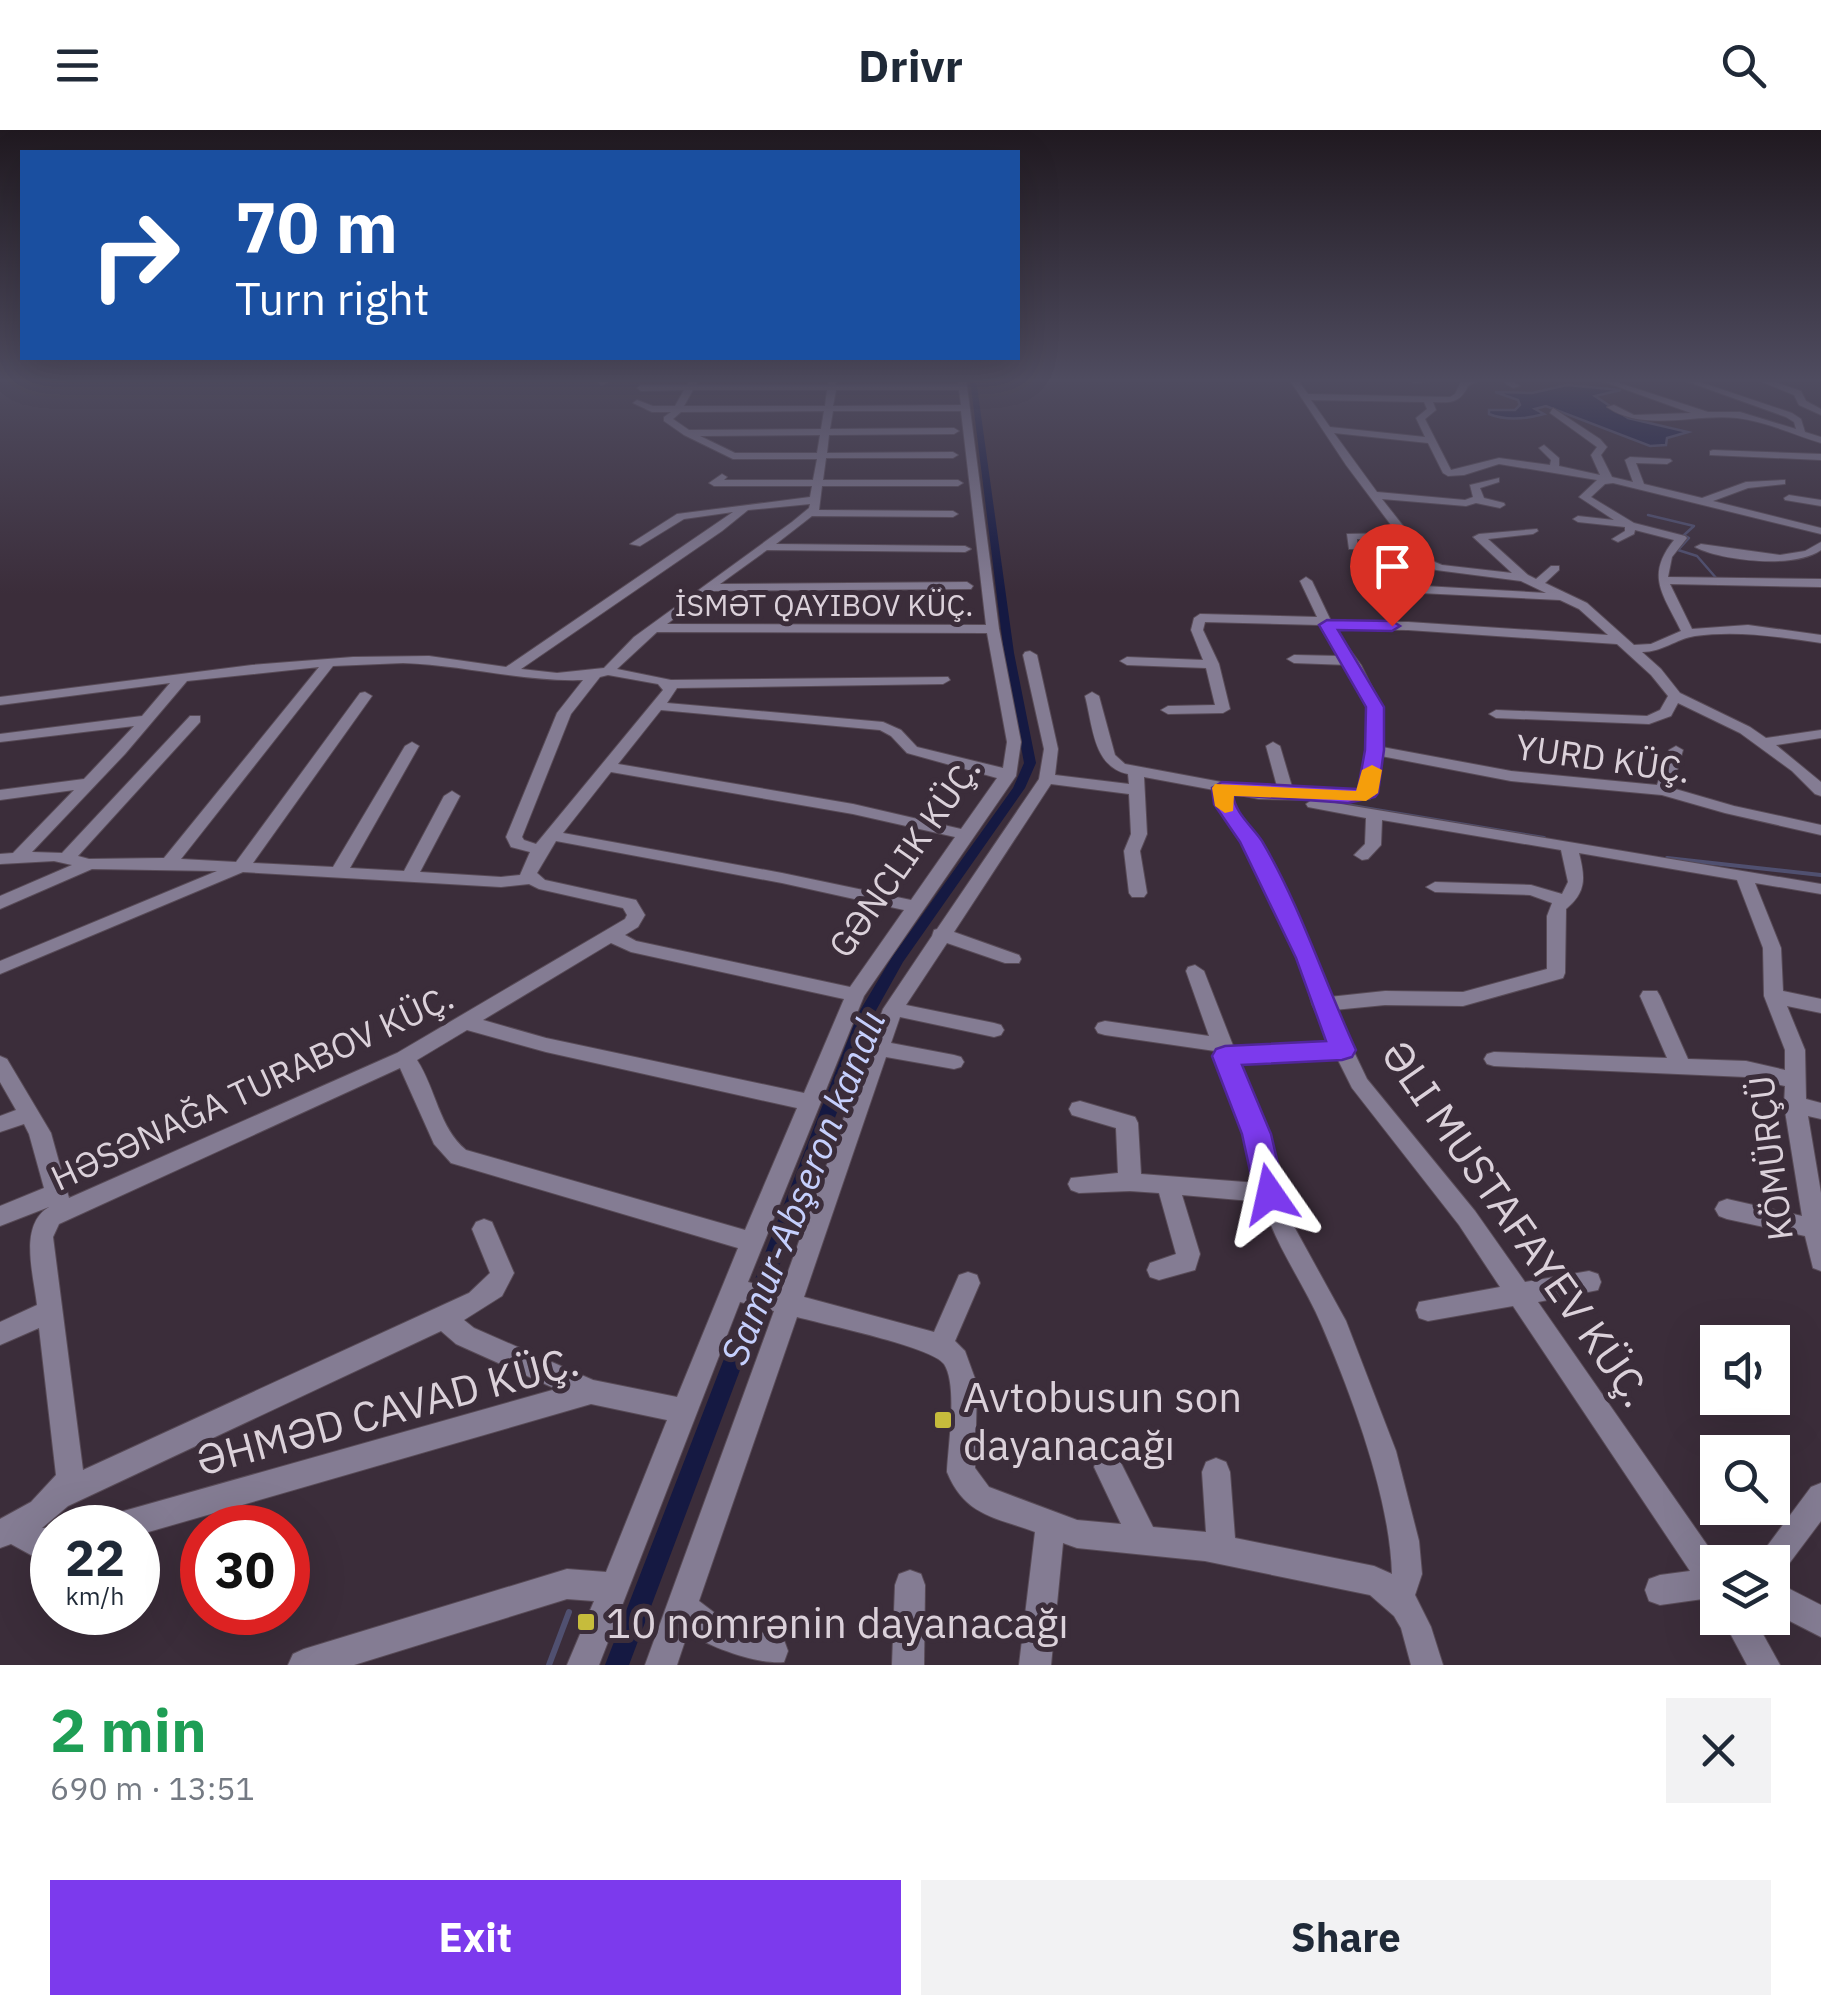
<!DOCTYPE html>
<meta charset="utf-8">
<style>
body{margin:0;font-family:"IBM Plex Sans",sans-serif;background:#f2f2f3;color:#1f2937;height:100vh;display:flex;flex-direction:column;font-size:38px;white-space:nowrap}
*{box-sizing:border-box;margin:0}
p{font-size:32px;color:#747a83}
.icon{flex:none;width:55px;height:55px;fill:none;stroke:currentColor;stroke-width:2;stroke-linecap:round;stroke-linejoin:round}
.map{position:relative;height:1535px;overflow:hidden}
.sheet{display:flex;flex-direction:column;background:#fff;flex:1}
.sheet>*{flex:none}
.guide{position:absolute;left:20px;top:20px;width:1000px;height:210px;border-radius:0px;box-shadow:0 10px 40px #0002;background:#1a4fa0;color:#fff;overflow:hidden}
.controls{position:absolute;left:1700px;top:1195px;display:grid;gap:20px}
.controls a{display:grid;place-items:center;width:90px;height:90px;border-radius:0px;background:#fff;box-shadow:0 10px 40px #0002;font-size:50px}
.speed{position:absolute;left:30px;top:1375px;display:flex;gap:20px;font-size:50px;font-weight:700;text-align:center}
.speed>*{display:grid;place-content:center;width:130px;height:130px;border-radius:50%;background:#fff;box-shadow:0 10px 40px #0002;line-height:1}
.speed small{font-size:25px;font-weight:400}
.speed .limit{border:15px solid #d22;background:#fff;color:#111}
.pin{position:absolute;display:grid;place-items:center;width:85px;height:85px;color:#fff;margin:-102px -42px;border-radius:50% 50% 50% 0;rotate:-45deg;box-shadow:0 0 10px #0007}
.pin .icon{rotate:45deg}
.me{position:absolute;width:110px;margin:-55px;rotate:349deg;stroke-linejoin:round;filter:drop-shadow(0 0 8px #0008)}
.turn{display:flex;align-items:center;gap:35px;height:210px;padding:0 50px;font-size:45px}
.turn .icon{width:130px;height:130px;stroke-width:2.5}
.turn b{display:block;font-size:70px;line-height:85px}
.round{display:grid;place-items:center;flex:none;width:105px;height:105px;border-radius:0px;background:#f2f2f3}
.head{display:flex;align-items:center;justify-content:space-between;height:170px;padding:0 50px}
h1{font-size:60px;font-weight:700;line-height:75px;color:#1e9e55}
.button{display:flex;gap:20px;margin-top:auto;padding:20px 50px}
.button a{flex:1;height:115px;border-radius:0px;background:#7c3aed;color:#fff;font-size:40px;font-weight:700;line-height:115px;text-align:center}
.button a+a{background:#f2f2f3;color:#1f2937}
header{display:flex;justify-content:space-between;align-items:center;height:130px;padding:0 50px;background:#fff;font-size:45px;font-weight:700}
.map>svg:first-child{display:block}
.water{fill:#151942;stroke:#505070;stroke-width:2.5}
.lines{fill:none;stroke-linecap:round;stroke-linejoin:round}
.stream-far2{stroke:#505070;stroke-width:2.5}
.stream-far1{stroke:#505070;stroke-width:4}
.stream{stroke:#505070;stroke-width:6}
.canal{fill:#151942;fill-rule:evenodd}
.minor-casing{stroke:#584b57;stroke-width:2}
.minor{fill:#847c93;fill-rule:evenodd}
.route{fill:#7c3aed;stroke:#51269a;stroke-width:2.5}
.slow{fill:#f59e0b}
.poi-dot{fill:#c6bc3c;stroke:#3b2d3a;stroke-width:4}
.labels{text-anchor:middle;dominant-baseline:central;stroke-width:10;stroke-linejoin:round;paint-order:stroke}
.far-street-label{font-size:30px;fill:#dbd1da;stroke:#3b2d3a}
.street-label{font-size:35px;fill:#dbd1da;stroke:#3b2d3a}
.water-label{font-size:38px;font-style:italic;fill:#c5cffd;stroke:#3b2d3a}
.near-street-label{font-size:42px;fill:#dbd1da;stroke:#3b2d3a}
.near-poi-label{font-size:42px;fill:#dbd1da;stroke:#3b2d3a;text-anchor:start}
</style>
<header><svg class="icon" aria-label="menu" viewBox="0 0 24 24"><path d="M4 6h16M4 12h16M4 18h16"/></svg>Drivr<svg class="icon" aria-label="search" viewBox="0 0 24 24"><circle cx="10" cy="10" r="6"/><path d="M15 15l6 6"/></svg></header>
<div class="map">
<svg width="1821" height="1535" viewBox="0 0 1821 1535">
<rect width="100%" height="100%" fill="#3b2d3a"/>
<path class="water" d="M 1567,255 L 1621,260 L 1595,266 L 1628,288 L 1688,302 L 1667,308 L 1666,315 L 1650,316 L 1546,276 L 1535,279 L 1544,284 C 1526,289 1506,291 1489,284 L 1489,280 L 1515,280 L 1520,275 L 1518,270 L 1495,262 L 1532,263 Z"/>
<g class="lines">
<polyline class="stream-far2" points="1648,385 1694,396 1684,405 1689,408 1678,420 1697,426 1717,449"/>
<g class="stream-far1">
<polyline points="1316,670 1544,708"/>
<polyline points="1667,728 1821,745"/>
</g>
<polyline class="stream" points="549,1535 569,1482"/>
<polygon class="canal" points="970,249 976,249 1014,523 1036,633 1025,658 903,832 874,884 629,1535 605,1535 858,884 892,827 1013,658 1024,633 1004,523"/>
<defs>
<g id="minor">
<polygon points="593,249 602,249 608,253 601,255"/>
<path d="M 691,249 L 699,249 L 696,255 L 828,255 L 829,249 L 837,249 L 836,255 L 958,254 L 958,249 L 966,249 L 999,499 L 1021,612 L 1016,646 L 864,866 L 748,1152 L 781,1161 L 883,879 L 932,806 L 934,800 L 937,799 L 1039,649 L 1044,619 L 1023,525 L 1025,522 L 1030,521 L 1037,525 L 1058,619 L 1055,645 L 1129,654 L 1128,644 C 1093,637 1093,596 1085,566 L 1092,562 L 1099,566 L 1115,625 L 1125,634 L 1259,659 L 1278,660 L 1266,616 L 1273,612 L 1280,616 L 1293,660 L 1357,661 L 1368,620 L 1368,577 L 1348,535 L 1294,533 L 1287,529 L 1294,525 L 1340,526 L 1320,495 L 1205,492 L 1203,500 L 1219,534 L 1230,579 L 1223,583 L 1168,584 L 1161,580 L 1168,576 L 1215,575 L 1206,538 L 1127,535 L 1120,531 L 1127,527 L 1203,530 L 1191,500 L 1194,488 L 1200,484 L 1317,487 L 1300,451 L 1306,447 L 1312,451 L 1331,491 L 1408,492 L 1608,505 L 1579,479 L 1560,470 L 1420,463 L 1420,457 L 1424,456 L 1546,463 L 1521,451 L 1436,440 L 1422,434 L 1403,409 L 1357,409 L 1357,419 L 1349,419 L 1347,404 L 1397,403 L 1346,335 L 1289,249 L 1297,249 L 1308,264 L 1450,267 L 1455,264 L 1461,252 L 1482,249 L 1468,256 C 1460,273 1451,273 1433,272 L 1436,280 L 1425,289 L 1451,340 L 1499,328 L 1550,335 L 1551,330 L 1539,318 L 1544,315 L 1559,328 L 1559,336 L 1600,345 L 1591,325 L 1597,317 L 1550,283 L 1553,278 L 1600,309 L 1607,317 L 1601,325 L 1612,347 L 1633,352 L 1625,330 L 1630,327 L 1670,329 L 1672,331 L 1667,334 L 1636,333 L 1644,354 L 1702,368 L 1746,352 L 1785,350 L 1785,354 L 1748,358 L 1713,371 L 1821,398 L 1821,404 L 1613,353 L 1605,354 L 1591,367 L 1634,393 L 1685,406 L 1687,408 L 1672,427 L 1668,447 L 1821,449 L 1821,457 L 1670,454 L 1692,499 L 1748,495 L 1821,505 L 1821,513 C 1779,507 1738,500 1695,506 C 1676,509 1662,522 1642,522 L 1661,539 L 1680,563 L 1750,597 L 1766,608 L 1821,600 L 1821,608 L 1776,615 L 1821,652 L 1821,666 L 1815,664 L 1792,641 L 1740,603 L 1678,573 L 1671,586 L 1649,594 L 1496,588 L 1489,584 L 1496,580 L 1647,586 L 1660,580 L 1668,566 L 1651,545 L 1617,514 L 1408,500 L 1335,499 L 1361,535 L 1382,577 L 1382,617 L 1511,641 L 1657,655 L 1669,620 L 1676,616 L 1683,620 L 1672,658 L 1734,676 L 1821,695 L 1821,705 L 1725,683 L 1662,665 L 1511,651 L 1381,626 L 1370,669 L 1317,670 L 1821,754 L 1821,764 L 1755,753 L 1781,818 L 1783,861 L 1821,869 L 1821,883 L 1787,876 L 1805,920 L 1806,969 L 1821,973 L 1821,989 L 1808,986 L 1821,1063 L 1821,1141 L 1813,1138 L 1805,1106 L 1727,1089 L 1719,1086 L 1715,1079 L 1719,1072 L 1727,1069 L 1802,1086 L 1784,975 L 1785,956 L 1746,947 L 1494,936 L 1487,934 L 1484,929 L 1487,924 L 1494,922 L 1667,928 L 1640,866 L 1643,861 L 1657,861 L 1660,866 L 1688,929 L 1746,931 L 1785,940 L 1785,920 L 1764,866 L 1763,818 L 1737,750 L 1579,723 C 1585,747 1587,762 1566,779 L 1565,843 L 1563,848 L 1463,876 L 1385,875 L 1334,880 L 1367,949 L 1475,1081 L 1525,1152 L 1589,1141 L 1598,1144 L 1601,1152 L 1598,1160 L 1538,1172 L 1719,1432 L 1718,1472 L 1710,1468 L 1660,1475 L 1649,1471 L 1645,1460 L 1649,1449 L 1660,1445 L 1690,1441 L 1513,1176 L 1428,1191 L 1419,1188 L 1416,1180 L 1419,1172 L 1500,1157 L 1459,1095 L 1352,958 L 1337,928 L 1240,933 L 1267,1004 L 1291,1091 L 1346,1191 L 1396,1321 L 1419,1411 L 1422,1444 L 1415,1465 L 1431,1497 L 1443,1535 L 1411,1535 L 1401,1498 L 1394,1486 L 1370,1465 L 1205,1431 L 1077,1418 L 1063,1413 L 1051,1535 L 1019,1535 L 1035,1402 C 995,1387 965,1386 947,1342 C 948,1316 958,1255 944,1234 C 933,1217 822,1194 797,1187 L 699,1471 L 724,1490 L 784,1510 L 788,1521 L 784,1532 C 759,1535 708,1517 688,1502 L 677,1535 L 645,1535 L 774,1181 L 740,1172 L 599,1535 L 567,1535 L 594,1471 L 567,1469 L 354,1535 L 288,1535 L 293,1524 L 304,1519 L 567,1439 L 606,1442 L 667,1290 L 591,1274 L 138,1405 L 138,1398 L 99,1398 L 103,1388 L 113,1384 L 556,1259 L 456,1214 L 441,1201 L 68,1376 L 42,1398 L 52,1398 L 52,1426 L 31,1425 L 11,1414 L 0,1418 L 0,1389 L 31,1372 L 56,1345 L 39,1198 L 0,1215 L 0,1192 L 37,1175 C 34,1146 18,1095 49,1077 L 0,1096 L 0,1076 L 44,1058 L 29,1004 L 24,994 L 0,1002 L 0,986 L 16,980 L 0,952 L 0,926 L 7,929 L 51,1003 L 69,1068 L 397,923 L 625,789 L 627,785 L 623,778 L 539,759 L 529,754 L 501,757 L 243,742 L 0,844 L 0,831 L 217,741 L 92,739 L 0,779 L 0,766 L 72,735 L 54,731 L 0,734 L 0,724 L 13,723 L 74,660 L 0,670 L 0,660 L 84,649 L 134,596 L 0,612 L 0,604 L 142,586 L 170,553 L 0,575 L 0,567 L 252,535 L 353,527 L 429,526 L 506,537 L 733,382 L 684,389 L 640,416 L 630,414 L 677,384 L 810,367 L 812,356 L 714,356 L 709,353 L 722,344 L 727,347 L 724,350 L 813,350 L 817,329 L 733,329 L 684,305 L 664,291 L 664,287 L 671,282 L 652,282 L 633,273 L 637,270 L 653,276 L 675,276 L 684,260 L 641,261 L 637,258 L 641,255 L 687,255 ZM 693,260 L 827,260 L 825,276 L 684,276 ZM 836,260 L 959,260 L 961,275 L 833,276 ZM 1311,270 L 1424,272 L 1427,279 L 1416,288 L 1425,307 L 1330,297 ZM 824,281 L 821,299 L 689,300 L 673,289 L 681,282 ZM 833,281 L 961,281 L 986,495 L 667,494 L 711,461 L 971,459 L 973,456 L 967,452 L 720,454 L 767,420 L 965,422 L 971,419 L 965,416 L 776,414 L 812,386 L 953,387 L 958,384 L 953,381 L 819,380 L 822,356 L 958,356 L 963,353 L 958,350 L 823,350 L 826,328 L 953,328 L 958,325 L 953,322 L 827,323 L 829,305 L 954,304 L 959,301 L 954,298 L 830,299 ZM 1334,303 L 1428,313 L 1443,343 L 1448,346 L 1464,345 L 1499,334 L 1597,350 L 1579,367 L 1614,390 L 1578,386 L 1573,389 L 1578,392 L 1625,397 L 1625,401 L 1612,409 L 1618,412 L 1634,404 L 1635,400 L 1674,410 C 1645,446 1663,464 1681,501 L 1651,514 L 1634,515 L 1587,473 L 1545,453 L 1559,440 L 1559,436 L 1551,436 L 1536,449 L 1528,445 L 1488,409 L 1533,404 L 1538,401 L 1537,399 L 1479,404 L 1473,407 L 1512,443 L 1442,435 L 1430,430 L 1382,369 L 1466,376 L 1476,373 L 1500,378 L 1505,375 L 1504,373 L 1484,368 L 1480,358 L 1499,352 L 1499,348 L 1470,355 L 1473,367 L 1465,370 L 1377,362 ZM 820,305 L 817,323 L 735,323 L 700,306 ZM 810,374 L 809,378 L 792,392 L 634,507 L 604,538 L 557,543 L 521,539 L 722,401 L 748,380 ZM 657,502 L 987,503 L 1007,612 L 1003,638 L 917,617 L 901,600 L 883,592 L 667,573 L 677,558 L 943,554 L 950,550 L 948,547 L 671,550 L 617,539 ZM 403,533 C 464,535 522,552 583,550 L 557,583 L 506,707 L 511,717 L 530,722 L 520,745 L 501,747 L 420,742 L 460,666 L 452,661 L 444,666 L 404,741 L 350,738 L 419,616 L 412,612 L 405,616 L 333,737 L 253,733 L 372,566 L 365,562 L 360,563 L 236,732 L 181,729 L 333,536 ZM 319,537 L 164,728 L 89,729 L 78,726 L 200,592 L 200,586 L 190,586 L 62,723 L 32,722 L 125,624 L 187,551 ZM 608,545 L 658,554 L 663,560 L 536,714 L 524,710 L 522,707 L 571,584 L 600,547 ZM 661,580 L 880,600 L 891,606 L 907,623 L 997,648 L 961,699 L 853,674 L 618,634 ZM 611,642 L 853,684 L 955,707 L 911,770 L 782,743 L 563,703 ZM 1144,647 L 1214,660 L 1216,675 L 1243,712 L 1299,828 L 1312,874 L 1330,913 L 1234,918 L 1204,841 L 1195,835 L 1188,837 L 1186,841 L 1209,906 L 1105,891 L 1098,893 L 1095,898 L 1098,903 L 1105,905 L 1215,921 L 1245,1004 L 1258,1053 L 1141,1044 L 1138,993 L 1135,987 L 1080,971 L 1072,973 L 1069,979 L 1072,985 L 1116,998 L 1118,1043 L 1071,1048 L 1068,1054 L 1071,1060 L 1079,1063 L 1130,1061 L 1159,1063 L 1176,1124 L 1150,1133 L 1147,1140 L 1150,1147 L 1159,1150 L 1195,1140 L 1200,1124 L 1182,1065 L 1263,1072 C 1275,1116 1304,1153 1322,1196 C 1352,1266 1390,1368 1392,1444 L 1374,1436 L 1235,1408 L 1230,1342 L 1226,1332 L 1216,1328 L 1206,1332 L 1202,1342 L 1206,1402 L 1153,1397 L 1118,1327 L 1108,1323 L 1098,1327 L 1094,1337 L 1121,1394 L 1077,1390 L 989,1357 L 975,1338 L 977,1254 L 965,1221 L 955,1211 L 980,1153 L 977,1145 L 968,1142 L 959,1145 L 934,1202 L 804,1167 L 886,927 L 954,939 L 961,937 L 964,932 L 961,927 L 954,925 L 891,913 L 900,887 L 994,907 L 1001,905 L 1004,900 L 1001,895 L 994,893 L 906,875 L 947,813 L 1005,833 L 1019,833 L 1021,829 L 1019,825 L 954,802 L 1051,654 L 1129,664 L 1131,704 L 1124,721 L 1129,763 L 1132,767 L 1144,767 L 1147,763 L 1140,721 L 1147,704 ZM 1230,663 L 1259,669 L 1312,670 L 1306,674 L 1308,677 L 1366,688 L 1365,714 L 1354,725 L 1362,730 L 1368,729 L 1381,715 L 1382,690 L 1561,720 L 1568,752 L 1562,764 L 1531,755 L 1435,752 L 1426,757 L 1435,762 L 1530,765 L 1552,773 L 1547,786 L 1547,839 L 1463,862 L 1385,861 L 1329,867 C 1313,814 1287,765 1262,717 C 1252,698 1233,684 1230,663 ZM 556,711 L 782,753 L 904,780 L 850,857 L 636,811 L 625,805 L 638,797 L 645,785 L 636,770 L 545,750 L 537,743 ZM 611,813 L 631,822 L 844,869 L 804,963 L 546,908 L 483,890 ZM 467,900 L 546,922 L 797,978 L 745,1100 L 466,1020 C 439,998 436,959 417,930 ZM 400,938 L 434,1014 L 451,1033 L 738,1118 L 677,1267 L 593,1250 L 474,1198 L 464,1190 L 502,1166 L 514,1143 L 492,1092 L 484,1089 L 476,1092 L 472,1099 L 490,1143 L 469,1163 L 83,1340 L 53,1107 L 59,1094 Z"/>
<polygon points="1414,249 1445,249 1415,253 1411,251"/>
<polygon points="1498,249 1508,249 1520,256 1513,258"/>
<path d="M 1596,249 L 1607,249 L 1708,282 L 1740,282 L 1796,299 L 1794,292 L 1786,287 L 1680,249 L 1691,249 L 1792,283 L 1801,289 L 1805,302 L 1821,307 L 1821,313 C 1794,305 1765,291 1737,288 C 1695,283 1644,303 1607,277 L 1614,275 L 1634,285 L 1691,283 Z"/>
<polygon points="1755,249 1766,249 1801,261 1806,271 1821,279 1821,285 1799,275 1794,265"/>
<polygon points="1713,320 1821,324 1821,330 1710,325 1710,321"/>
<polygon points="1789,365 1821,370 1821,376 1785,370 1784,368"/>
<path d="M 1821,412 L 1821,420 C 1795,439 1722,431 1695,417 L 1701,414 L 1780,425 L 1805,421 Z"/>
<polygon points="1821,1353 1821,1391 1782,1443 1772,1447 1772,1432 1758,1432 1762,1423 1811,1357"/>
<polygon points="910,1440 921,1444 925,1455 924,1535 892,1535 895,1455 899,1444"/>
<polygon points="1772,1450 1821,1475 1821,1507 1772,1482"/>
<polygon points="1722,1488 1754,1488 1780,1535 1747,1535"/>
</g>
</defs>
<use href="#minor" class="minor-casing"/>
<use href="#minor" class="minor"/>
</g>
<linearGradient id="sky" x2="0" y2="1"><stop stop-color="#201920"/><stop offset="0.54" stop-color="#4f4c60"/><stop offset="1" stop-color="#4f4c60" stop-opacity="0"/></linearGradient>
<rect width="1821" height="464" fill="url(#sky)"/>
<path class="route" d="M 1327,490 L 1392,491 L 1400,496 L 1392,501 L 1338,500 L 1384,577 L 1384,620 L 1378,663 L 1375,667 L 1348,673 L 1233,665 C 1235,683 1252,696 1262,711 C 1301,777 1324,851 1356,920 L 1352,927 L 1342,930 L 1242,935 L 1271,1004 L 1285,1064 L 1280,1072 L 1270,1076 L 1259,1072 L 1255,1064 L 1242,1004 L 1212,926 L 1216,919 L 1225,916 L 1326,911 L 1296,828 L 1240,712 L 1214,674 L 1212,658 L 1222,652 L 1358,659 L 1365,620 L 1366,577 L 1319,495 Z"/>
<polygon class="slow" points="1372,635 1382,640 1378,663 1366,671 1234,666 1233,681 1225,683 1215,676 1212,658 1215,654 1356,661 1362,640"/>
<g class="poi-dot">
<rect x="933" y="1280" width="20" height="20" rx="5"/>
<rect x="576" y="1482" width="20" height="20" rx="5"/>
</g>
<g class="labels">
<g class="far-street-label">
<text x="824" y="474">İSMƏT QAYIBOV KÜÇ.</text>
</g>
<g class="street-label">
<text transform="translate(1603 628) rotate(8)">YURD KÜÇ.</text>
<text transform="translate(904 727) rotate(-55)">GƏNCLIK KÜÇ.</text>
<text transform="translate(252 957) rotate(-25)">HƏSƏNAĞA TURABOV KÜÇ.</text>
<text transform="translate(1770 1028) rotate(-97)">KÖMÜRÇÜ</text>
</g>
<g class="water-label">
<text transform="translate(802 1057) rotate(-68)">Samur-Abşeron kanalı</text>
</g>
<g class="near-street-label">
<text transform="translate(1517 1093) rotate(55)">ƏLI MUSTAFAYEV KÜÇ.</text>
<text transform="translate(387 1280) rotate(-15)">ƏHMƏD CAVAD KÜÇ.</text>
</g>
<g class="near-poi-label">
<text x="963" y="1266">Avtobusun son<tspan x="963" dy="48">dayanacağı</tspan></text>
<text x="606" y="1492">10 nomrənin dayanacağı</text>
</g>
</g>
</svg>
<div class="controls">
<a><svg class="icon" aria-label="sound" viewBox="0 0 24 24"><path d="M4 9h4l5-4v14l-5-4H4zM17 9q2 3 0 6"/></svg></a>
<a><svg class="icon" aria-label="search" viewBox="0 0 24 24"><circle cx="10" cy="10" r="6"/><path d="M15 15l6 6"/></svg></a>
<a><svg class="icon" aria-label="layers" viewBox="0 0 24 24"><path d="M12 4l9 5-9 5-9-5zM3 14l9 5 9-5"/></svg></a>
</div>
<div class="speed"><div>22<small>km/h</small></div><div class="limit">30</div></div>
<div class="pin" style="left:1392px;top:496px;background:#d93025"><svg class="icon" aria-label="arrive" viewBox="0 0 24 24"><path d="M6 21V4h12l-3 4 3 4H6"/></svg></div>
<svg class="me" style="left:1270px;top:1064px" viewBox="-20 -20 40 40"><path d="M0-17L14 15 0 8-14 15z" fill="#7c3aed" stroke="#fff" stroke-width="4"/></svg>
<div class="guide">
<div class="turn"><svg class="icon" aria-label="right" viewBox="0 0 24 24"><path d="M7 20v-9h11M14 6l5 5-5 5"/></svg><div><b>70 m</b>Turn right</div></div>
</div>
</div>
<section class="sheet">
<div class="head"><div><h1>2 min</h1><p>690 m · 13:51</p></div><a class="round"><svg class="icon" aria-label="close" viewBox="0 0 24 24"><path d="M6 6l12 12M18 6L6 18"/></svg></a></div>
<div class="button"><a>Exit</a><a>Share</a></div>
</section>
